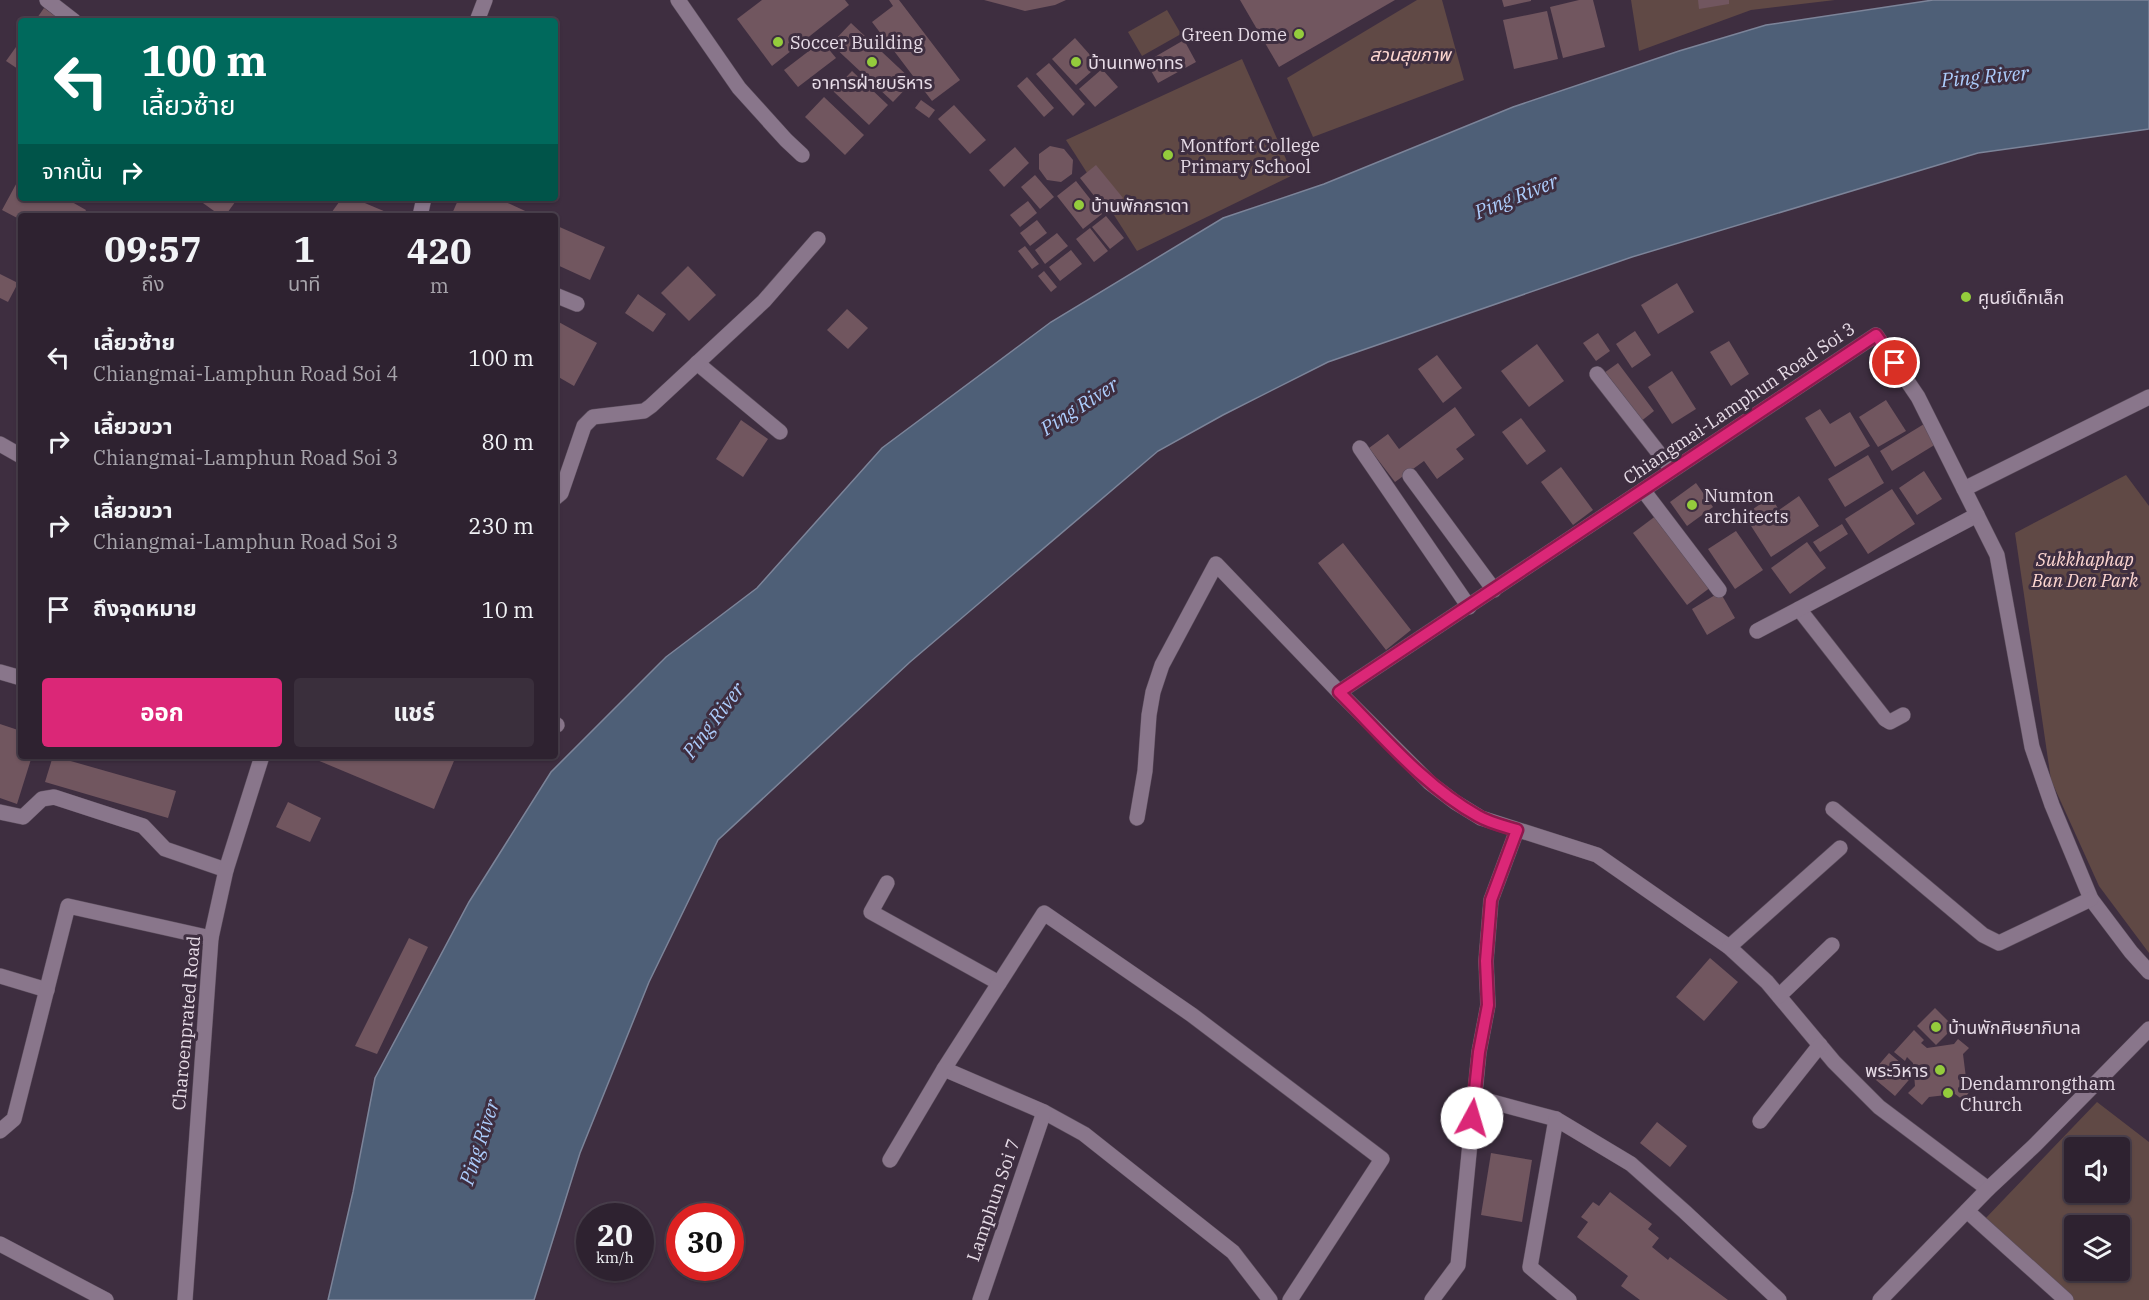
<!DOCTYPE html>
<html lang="th">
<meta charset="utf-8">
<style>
body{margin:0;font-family:"IBM Plex Serif","Noto Sans Thai",serif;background:#3a2f3c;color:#f1f3f6;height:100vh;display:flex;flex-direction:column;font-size:22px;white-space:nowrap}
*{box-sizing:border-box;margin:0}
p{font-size:20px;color:#a7a4ab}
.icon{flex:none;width:33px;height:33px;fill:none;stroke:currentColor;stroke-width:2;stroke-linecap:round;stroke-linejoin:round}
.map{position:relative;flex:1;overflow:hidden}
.side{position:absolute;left:18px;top:213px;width:540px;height:546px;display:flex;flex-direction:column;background:#2e2230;border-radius:6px;box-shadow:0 2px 4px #0004,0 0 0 2px #493f4c}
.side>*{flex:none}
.hud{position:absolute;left:18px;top:18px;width:540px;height:183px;border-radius:6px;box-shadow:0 2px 4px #0004,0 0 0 2px #493f4c;background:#00695c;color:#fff;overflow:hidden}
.fabs{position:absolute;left:2064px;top:1137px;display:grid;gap:12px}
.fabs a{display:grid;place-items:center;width:66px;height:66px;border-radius:6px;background:#2e2230;box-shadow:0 2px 4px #0004,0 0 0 2px #493f4c;font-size:30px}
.speed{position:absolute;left:576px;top:1203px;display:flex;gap:12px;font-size:30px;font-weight:700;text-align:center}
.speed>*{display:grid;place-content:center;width:78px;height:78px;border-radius:50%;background:#2e2230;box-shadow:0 2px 4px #0004,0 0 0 2px #493f4c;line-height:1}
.speed small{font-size:15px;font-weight:400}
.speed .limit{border:9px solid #d22;background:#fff;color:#111}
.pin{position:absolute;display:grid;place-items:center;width:51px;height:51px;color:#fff;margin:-26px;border:3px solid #fff;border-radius:50%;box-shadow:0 2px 6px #0007}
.me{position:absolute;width:66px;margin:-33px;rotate:6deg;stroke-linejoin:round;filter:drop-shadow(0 0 4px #0008)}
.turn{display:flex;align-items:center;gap:21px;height:126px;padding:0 24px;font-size:27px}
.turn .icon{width:78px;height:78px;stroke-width:2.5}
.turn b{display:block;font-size:42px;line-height:51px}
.then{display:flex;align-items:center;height:57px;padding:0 24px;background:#0003;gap:12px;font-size:22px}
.eta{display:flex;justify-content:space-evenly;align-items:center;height:102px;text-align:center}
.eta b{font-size:36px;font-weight:700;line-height:42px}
.cta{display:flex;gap:12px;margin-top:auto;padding:12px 24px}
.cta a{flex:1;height:69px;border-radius:6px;background:#db2777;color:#fff;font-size:24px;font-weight:700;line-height:69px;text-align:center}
.cta a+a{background:#3a2f3c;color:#f1f3f6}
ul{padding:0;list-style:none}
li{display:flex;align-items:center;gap:18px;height:84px;padding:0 24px}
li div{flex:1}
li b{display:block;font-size:22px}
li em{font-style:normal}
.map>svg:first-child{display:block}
.green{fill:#604945;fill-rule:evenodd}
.water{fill:#4e5f77;stroke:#7c8499;stroke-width:1.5}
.building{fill:#71565f}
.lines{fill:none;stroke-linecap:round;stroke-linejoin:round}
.minor-casing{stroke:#5b4d5c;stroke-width:16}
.tertiary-casing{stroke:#5b4d5c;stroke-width:16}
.secondary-casing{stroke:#5b4d5c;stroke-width:16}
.minor{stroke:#89768b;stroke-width:15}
.tertiary{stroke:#89768b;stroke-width:15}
.secondary{stroke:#89768b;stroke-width:15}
.route-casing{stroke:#8e194d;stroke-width:15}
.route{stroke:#db2777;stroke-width:10}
.poi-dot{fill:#94cc3c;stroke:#3e2e40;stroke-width:2}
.labels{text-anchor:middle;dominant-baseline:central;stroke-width:6;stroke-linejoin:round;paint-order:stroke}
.poi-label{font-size:18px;fill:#e7dce7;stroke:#3e2e40;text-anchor:start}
.park-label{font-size:18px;font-style:italic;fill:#fed7d1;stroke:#3e2e40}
.street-label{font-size:18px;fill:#e7dce7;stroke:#3e2e40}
.water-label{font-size:20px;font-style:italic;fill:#adcdfc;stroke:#3e2e40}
</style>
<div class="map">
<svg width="2149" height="1300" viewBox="0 0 2149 1300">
<rect width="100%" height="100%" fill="#3e2e40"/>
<g class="green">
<polygon points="1417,0 1442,0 1464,80 1313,137 1287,78"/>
<polygon points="1631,0 1835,0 1751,10 1639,51"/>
<polygon points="1167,10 1181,34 1142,56 1128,32"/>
<polygon points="1242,59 1293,175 1137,251 1066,140"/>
<polygon points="2126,475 2149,506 2149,953 2099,886 2051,780 2015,533"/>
<path d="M 2097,1102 L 2149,1142 L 2149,1300 L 2073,1300 L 1983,1221 ZM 2074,1148 L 2120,1148 L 2120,1192 L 2074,1192 ZM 2074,1226 L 2120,1226 L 2120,1270 L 2074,1270 Z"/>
</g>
<polygon class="water" points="1933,0 2149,0 2149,129 1978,153 1632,257 1328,362 1223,415 1158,451 910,662 718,840 649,982 580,1153 534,1300 328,1300 353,1192 375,1078 469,902 551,772 666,657 757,588 882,448 1051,322 1223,218 1324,184 1513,107 1679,51 1766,25"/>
<g class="building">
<polygon points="762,0 845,0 849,5 772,66 737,19"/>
<polygon points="889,0 899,0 960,80 932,101 872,22 893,6"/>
<polygon points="984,0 1066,0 1055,5 1025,11"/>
<polygon points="1240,0 1395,0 1279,67"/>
<polygon points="1502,0 1531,0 1531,1 1504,7"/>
<polygon points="1579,0 1593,0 1605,47 1563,58 1550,7"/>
<polygon points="1698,0 1729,0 1729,4 1699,9"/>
<polygon points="44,8 62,21 35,21"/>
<polygon points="1547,11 1558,59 1514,69 1503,20"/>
<polygon points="851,23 913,81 893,102 831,44"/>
<polygon points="1075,38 1099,65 1076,85 1052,59"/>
<polygon points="21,40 21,71 6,61"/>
<polygon points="1184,40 1196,62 1158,83 1146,62"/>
<polygon points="822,41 836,58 798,87 784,70"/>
<polygon points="1049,63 1085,104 1073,116 1036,74"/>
<polygon points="1102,69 1118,87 1095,107 1079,89"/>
<polygon points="852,71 888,105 869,125 833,91"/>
<polygon points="1027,77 1054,108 1044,117 1017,86"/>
<polygon points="824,97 864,135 845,155 805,117"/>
<polygon points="921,100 935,110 929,118 915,108"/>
<polygon points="954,105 986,140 970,154 938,119"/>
<polygon points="1050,146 1064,149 1073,160 1072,174 1061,182 1047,180 1039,169 1039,154"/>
<polygon points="1015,147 1029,163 1004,187 989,170"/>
<polygon points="1096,165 1123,198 1106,211 1080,178"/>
<polygon points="21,175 21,198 65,198 86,210 83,216 21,216 21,220 2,210"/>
<polygon points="1035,175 1054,197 1040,209 1021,187"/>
<polygon points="1076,181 1102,214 1083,229 1057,196"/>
<polygon points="196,198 238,198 225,216 221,216"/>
<polygon points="342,198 353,198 386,212 383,216 329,216"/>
<polygon points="459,198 497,198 536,216 451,216"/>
<polygon points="1028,201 1037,213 1020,227 1010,215"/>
<polygon points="1106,216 1124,238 1110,249 1092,227"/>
<polygon points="1037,220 1047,233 1030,246 1020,233"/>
<polygon points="555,225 605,247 590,280 555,264"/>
<polygon points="1090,228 1108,251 1094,262 1076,239"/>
<polygon points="1057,233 1068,246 1045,264 1035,250"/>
<polygon points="1025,246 1039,264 1032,269 1018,251"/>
<polygon points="1071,250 1082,264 1060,281 1049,267"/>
<polygon points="688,266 716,295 689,321 661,293"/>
<polygon points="1044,271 1057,287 1051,292 1038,276"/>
<polygon points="0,274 18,283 8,302 0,298"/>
<polygon points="1677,283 1694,312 1658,334 1641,305"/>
<polygon points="638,294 666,314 653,332 625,313"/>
<polygon points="847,309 868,328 848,349 827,330"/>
<polygon points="555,320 597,343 574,386 555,375"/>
<polygon points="1635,331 1651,355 1632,368 1616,344"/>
<polygon points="1598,333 1610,351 1596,361 1583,343"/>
<polygon points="1729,341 1749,374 1731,386 1710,352"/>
<polygon points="1537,344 1564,381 1529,407 1501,371"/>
<polygon points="1437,355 1462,388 1443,403 1418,369"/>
<polygon points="1618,363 1654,411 1640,422 1604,373"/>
<polygon points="1672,371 1696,409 1672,424 1648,387"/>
<polygon points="1886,400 1906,431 1878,447 1859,417"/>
<polygon points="1455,407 1475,435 1456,449 1464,459 1437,479 1424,461 1395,482 1369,448 1388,434 1399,449"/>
<polygon points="1820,409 1830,424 1850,412 1870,446 1835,467 1805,418"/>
<polygon points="1521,418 1546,451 1527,465 1502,432"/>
<polygon points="741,420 768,439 743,477 716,459"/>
<polygon points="1924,424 1936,444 1892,471 1880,451"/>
<polygon points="1868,455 1884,483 1845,507 1828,479"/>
<polygon points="1561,467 1593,510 1573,525 1541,482"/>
<polygon points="1924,471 1942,499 1917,515 1899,488"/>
<polygon points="1696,483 1713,507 1687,526 1670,502"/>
<polygon points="1892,489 1915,524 1868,554 1845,519"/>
<polygon points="1799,496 1819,526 1771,557 1744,515 1771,497 1779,510"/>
<polygon points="1657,515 1711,587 1687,605 1633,533"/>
<polygon points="1842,524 1848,534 1820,552 1813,542"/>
<polygon points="1736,531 1763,570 1735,589 1708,549"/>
<polygon points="1807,542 1826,568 1790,594 1771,568"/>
<polygon points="1343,543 1411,630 1386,650 1318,563"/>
<polygon points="1720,592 1735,618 1707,635 1692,609"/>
<polygon points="0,724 21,731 21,756 32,756 17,804 0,798"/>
<polygon points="53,756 176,791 168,818 45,782"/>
<polygon points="318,756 456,756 434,809 317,760"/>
<polygon points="288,802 321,818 310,842 276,827"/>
<polygon points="409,938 428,947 377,1054 355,1046"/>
<polygon points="1710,958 1738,982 1704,1021 1676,997"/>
<polygon points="1935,1008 1954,1027 1936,1045 1917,1026"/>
<polygon points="1914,1030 1924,1040 1921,1043 1927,1048 1954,1044 1958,1039 1969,1048 1963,1054 1966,1078 1975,1085 1963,1100 1955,1094 1929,1097 1922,1105 1908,1093 1915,1086 1914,1074 1895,1096 1870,1075 1889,1053 1914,1074 1913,1063 1907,1057 1905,1061 1894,1052"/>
<polygon points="1657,1122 1687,1146 1670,1167 1640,1143"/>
<polygon points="1491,1153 1532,1160 1522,1222 1481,1215"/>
<polygon points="1610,1192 1652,1224 1648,1229 1659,1238 1652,1247 1668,1260 1670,1257 1728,1300 1640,1300 1621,1286 1628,1276 1577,1237 1588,1222 1581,1217 1593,1202 1599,1206"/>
</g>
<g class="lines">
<defs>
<g id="minor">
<polyline points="47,0 74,21"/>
<polyline points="678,0 739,88 786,140 802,155"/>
<polyline points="555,295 577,304"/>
<polyline points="697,363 780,432"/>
<polyline points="1597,374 1672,470"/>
<polyline points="0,444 21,456"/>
<polyline points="1360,448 1469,607"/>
<polyline points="1410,476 1494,590"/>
<polyline points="1964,489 2149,397"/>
<polyline points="1643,490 1719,590"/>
<polyline points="555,498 561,493 584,426 593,417 644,411 651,406 764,301 818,239"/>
<polyline points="1799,609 1885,719 1890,722 1903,715"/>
<polyline points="1757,631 1977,515"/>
<polyline points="0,672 21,678"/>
<polyline points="1339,692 1876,335 1918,397 1997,555 2032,747 2052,805 2091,899 2131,952 2149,972"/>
<polyline points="555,724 557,725"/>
<polyline points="1833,809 1983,935 1999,943 2091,899"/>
<polyline points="0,812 23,817 42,799 54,797 143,826 165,849 226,870"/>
<polyline points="1137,818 1145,771 1149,715 1153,692 1162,665 1216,564 1339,692 1430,783 1455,802 1481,818 1597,855 1729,947 1767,982 1834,1062 1879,1107 1988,1189"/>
<polyline points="887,883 871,912 999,983"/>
<polyline points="1729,947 1840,848"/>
<polyline points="0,976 47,990"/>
<polyline points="1779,996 1832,945"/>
<polyline points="944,1069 1044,1112 1084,1134 1233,1252 1270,1300"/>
<polyline points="1474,1097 1556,1119"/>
<polyline points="1760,1121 1820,1045"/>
<polyline points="0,1131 14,1119 68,906 211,938"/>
<polyline points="890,1160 944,1069 1044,913 1192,1015 1382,1159 1290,1300"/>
<polyline points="1967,1211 2066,1300"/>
<polyline points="0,1244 106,1300"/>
<polyline points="980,1300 1044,1112"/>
<polyline points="1432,1300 1458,1265 1479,1052 1488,1005 1486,961 1491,900 1517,830"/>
<polyline points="1569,1300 1530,1267 1556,1119 1631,1164 1685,1212 1779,1300"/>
</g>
<g id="tertiary">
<polyline points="477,21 485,0"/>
<polyline points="420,216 424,198"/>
<polyline points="185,1300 211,938 226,870 262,756"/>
</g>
<polyline id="secondary" points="1880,1300 1988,1189 2035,1145 2149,1029"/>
</defs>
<use href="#minor" class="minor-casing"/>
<use href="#tertiary" class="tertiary-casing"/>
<use href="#secondary" class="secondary-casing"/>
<use href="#minor" class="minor"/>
<use href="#tertiary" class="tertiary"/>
<use href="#secondary" class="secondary"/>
</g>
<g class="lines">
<defs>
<path id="route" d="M 1472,1118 L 1479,1052 L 1488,1005 L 1486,961 L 1491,900 L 1517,830 C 1504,826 1490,823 1478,816 C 1424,786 1382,735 1339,692 L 1876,335 L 1895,363"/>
</defs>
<use href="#route" class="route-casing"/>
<use href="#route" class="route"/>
</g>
<g class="poi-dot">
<circle cx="1299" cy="34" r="6"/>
<circle cx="778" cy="42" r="6"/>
<circle cx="872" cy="62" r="6"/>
<circle cx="1076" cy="62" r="6"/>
<circle cx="1168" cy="155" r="6"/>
<circle cx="1079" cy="205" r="6"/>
<circle cx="1966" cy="297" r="6"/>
<circle cx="1692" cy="505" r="6"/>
<circle cx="1936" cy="1027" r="6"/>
<circle cx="1940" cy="1070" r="6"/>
<circle cx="1948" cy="1093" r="6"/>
</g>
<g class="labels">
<g class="poi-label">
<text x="1287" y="34" text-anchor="end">Green Dome</text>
<text x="790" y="42">Soccer Building</text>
<text x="1088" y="62">บ้านเทพอาทร</text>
<text x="872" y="82" text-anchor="middle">อาคารฝ่ายบริหาร</text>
<text x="1180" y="145">Montfort College<tspan x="1180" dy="21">Primary School</tspan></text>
<text x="1091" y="205">บ้านพักภราดา</text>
<text x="1978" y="297">ศูนย์เด็กเล็ก</text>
<text x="1704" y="495">Numton<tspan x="1704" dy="21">architects</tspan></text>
<text x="1948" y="1027">บ้านพักศิษยาภิบาล</text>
<text x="1928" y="1070" text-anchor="end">พระวิหาร</text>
<text x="1960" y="1083">Dendamrongtham<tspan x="1960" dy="21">Church</tspan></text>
</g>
<g class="park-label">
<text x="1410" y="54">สวนสุขภาพ</text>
<text x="2085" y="559">Sukkhaphap<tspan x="2085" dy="21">Ban Den Park</tspan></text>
</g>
<g class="street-label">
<text transform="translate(1739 403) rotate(-34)">Chiangmai-Lamphun Road Soi 3</text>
<text transform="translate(186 1023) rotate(-85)">Charoenprated Road</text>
<text transform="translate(993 1200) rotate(-71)">Lamphun Soi 7</text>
</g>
<g class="water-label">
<text transform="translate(1985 76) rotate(-5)">Ping River</text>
<text transform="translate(1516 196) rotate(-22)">Ping River</text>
<text transform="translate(1079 406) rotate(-33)">Ping River</text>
<text transform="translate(713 720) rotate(-53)">Ping River</text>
<text transform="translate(479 1142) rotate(-72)">Ping River</text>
</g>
</g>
</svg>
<div class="fabs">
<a><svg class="icon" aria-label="sound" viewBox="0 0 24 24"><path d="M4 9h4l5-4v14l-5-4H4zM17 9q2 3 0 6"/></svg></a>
<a><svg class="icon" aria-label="layers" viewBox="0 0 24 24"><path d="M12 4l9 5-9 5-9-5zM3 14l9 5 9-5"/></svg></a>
</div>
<div class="speed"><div>20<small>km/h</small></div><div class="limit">30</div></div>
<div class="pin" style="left:1895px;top:363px;background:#d93025"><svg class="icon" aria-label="arrive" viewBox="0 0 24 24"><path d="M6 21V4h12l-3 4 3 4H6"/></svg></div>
<svg class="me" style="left:1472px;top:1118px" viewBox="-20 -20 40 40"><circle r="19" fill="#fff"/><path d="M0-13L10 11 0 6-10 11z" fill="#db2777"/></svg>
<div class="hud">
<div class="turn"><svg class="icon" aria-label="left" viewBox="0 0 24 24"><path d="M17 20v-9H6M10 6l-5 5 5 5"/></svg><div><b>100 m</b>เลี้ยวซ้าย</div></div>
<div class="then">จากนั้น<svg class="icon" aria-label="right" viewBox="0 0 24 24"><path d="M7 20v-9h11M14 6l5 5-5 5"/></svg></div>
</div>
<section class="side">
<div class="eta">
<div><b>09:57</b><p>ถึง</p></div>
<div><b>1</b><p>นาที</p></div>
<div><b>420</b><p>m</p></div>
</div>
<ul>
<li><svg class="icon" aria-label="left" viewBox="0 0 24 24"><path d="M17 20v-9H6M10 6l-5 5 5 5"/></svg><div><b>เลี้ยวซ้าย</b><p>Chiangmai-Lamphun Road Soi 4</p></div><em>100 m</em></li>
<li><svg class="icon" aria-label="right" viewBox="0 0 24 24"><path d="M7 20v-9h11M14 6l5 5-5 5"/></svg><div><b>เลี้ยวขวา</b><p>Chiangmai-Lamphun Road Soi 3</p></div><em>80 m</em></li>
<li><svg class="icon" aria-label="right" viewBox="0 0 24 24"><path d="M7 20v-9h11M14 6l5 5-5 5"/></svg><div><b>เลี้ยวขวา</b><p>Chiangmai-Lamphun Road Soi 3</p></div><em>230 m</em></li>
<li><svg class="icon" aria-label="arrive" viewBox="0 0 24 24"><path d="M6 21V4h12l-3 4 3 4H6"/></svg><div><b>ถึงจุดหมาย</b></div><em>10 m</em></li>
</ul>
<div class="cta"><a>ออก</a><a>แชร์</a></div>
</section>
</div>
